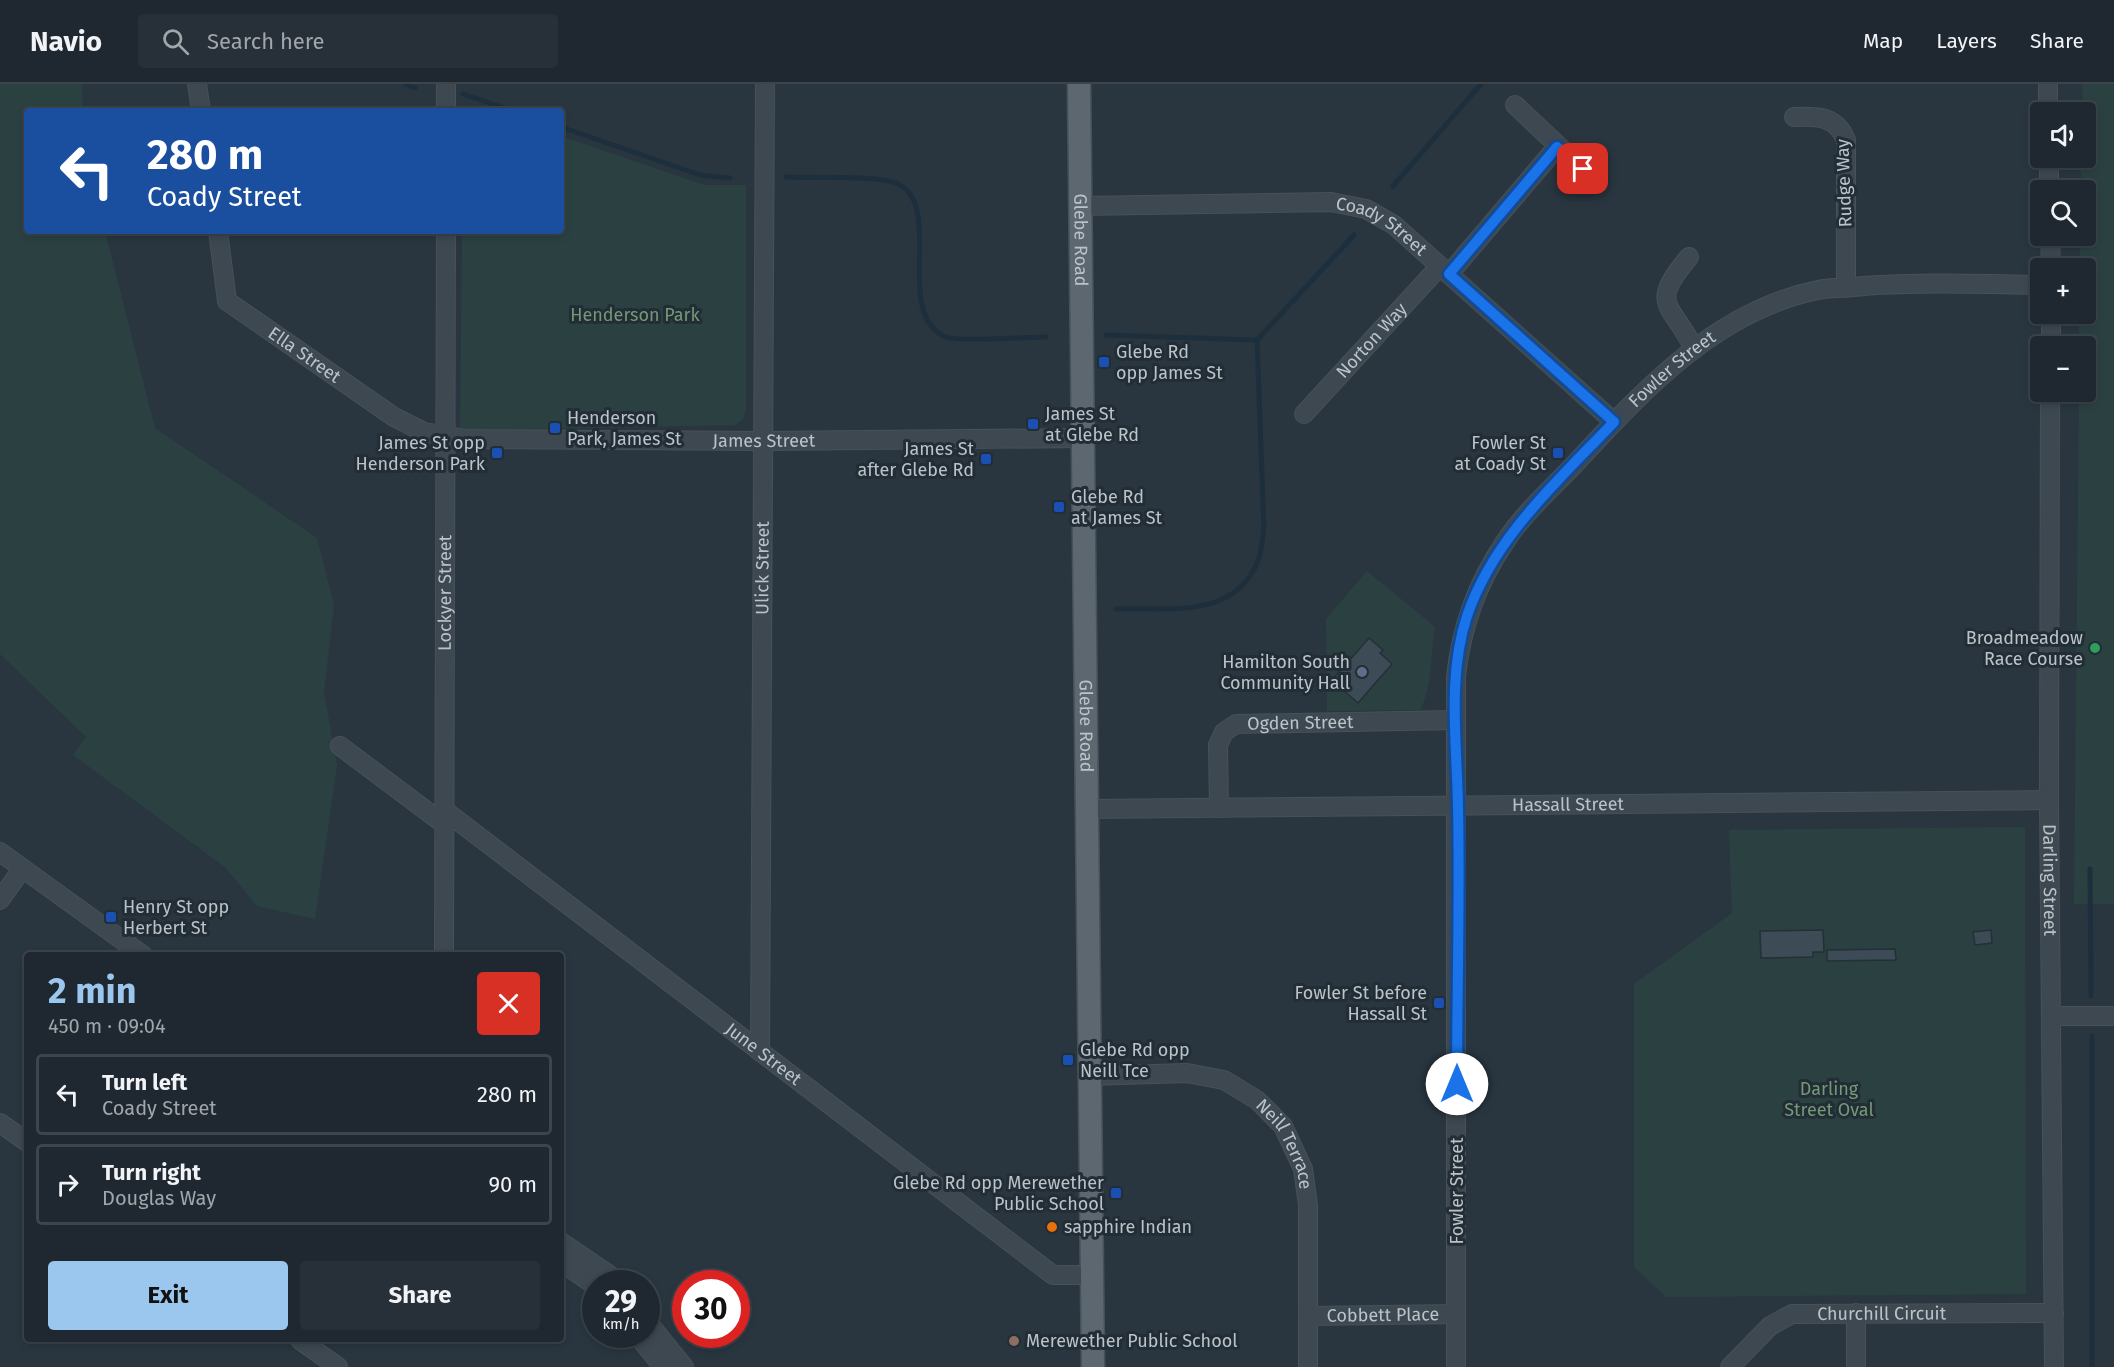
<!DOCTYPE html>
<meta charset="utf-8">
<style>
body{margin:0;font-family:"Fira Sans",sans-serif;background:#273038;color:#f1f3f6;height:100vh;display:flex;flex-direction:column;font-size:22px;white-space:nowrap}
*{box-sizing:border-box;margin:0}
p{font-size:20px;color:#a1a6ab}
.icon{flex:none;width:33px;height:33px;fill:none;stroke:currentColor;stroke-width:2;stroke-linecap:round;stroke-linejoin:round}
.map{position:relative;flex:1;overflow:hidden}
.details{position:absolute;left:24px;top:868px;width:540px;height:390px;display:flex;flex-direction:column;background:#1f2830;border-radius:6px;box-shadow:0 3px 9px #0003,0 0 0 2px #3c444c}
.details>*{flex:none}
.guide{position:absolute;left:24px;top:24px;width:540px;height:126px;border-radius:6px;box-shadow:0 3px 9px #0003,0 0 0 2px #3c444c;background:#1a4fa0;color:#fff;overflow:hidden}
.tools{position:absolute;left:2030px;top:18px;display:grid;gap:12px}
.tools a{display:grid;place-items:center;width:66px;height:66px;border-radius:6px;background:#1f2830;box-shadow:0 3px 9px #0003,0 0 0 2px #3c444c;font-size:30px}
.speed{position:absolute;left:582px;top:1186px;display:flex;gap:12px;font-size:30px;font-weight:700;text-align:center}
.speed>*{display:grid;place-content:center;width:78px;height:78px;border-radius:50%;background:#1f2830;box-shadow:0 3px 9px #0003,0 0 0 2px #3c444c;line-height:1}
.speed small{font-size:15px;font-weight:400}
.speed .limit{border:9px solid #d22;background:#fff;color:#111}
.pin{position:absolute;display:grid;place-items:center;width:51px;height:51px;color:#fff;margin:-26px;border-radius:12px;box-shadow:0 3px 9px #0006}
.me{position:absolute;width:66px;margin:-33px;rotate:0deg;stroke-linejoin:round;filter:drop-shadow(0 0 4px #0008)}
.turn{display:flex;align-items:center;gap:21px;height:126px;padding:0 24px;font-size:27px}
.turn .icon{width:78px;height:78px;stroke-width:2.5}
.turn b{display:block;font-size:42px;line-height:51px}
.round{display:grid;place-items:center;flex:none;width:63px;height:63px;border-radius:6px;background:#273038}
.overview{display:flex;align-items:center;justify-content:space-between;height:102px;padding:0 24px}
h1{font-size:36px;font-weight:700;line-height:45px;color:#9bc7ef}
.primary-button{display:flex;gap:12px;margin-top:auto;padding:12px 24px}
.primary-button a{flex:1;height:69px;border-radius:6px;background:#9bc7ef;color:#111;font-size:24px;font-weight:700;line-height:69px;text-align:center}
.primary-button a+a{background:#273038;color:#f1f3f6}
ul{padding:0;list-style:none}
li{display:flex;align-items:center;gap:18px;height:81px;margin:0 12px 9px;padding:0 12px;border:3px solid #3c444c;border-radius:6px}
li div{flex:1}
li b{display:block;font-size:22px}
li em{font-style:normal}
header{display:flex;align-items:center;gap:36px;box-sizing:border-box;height:84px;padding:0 30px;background:#1f2830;border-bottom:2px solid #3c444c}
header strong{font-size:28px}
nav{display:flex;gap:33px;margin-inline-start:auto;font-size:21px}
.search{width:420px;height:54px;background:#273038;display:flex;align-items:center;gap:15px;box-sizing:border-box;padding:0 21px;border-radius:6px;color:#a1a6ab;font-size:22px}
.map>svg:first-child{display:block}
.green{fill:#2b4141}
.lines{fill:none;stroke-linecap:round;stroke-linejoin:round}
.stream{stroke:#1d2f3d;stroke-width:5}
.building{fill:#3c4b55;stroke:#242f37;stroke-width:1.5}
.minor-casing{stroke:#475159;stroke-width:20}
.major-casing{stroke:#475159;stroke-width:25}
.minor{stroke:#3d4850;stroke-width:18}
.major{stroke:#5c6770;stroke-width:22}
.route-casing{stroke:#114b97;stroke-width:15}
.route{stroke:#1a73e8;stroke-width:10}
.transit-dot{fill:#1a4fb4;stroke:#222d35;stroke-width:2}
.leisure-dot{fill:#2e9e5b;stroke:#222d35;stroke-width:2}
.service-dot{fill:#5c6f8a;stroke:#222d35;stroke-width:2}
.food-dot{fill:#e8710a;stroke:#222d35;stroke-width:2}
.education-dot{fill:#8d6e63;stroke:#222d35;stroke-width:2}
.labels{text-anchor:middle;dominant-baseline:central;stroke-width:6;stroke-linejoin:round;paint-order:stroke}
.street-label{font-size:18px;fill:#bac3ca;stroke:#222d35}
.park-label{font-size:18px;fill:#749977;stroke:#222d35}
.poi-label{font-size:18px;fill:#bac3ca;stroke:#222d35;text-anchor:start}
</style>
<header>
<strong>Navio</strong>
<div class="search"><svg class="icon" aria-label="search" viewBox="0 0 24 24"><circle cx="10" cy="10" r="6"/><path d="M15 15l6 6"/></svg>Search here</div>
<nav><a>Map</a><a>Layers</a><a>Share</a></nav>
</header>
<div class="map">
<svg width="2114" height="1283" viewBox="0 0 2114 1283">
<rect width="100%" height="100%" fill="#293640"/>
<g class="green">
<polygon points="0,0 82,0 83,27 27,27 27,147 105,147 155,344 317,454 334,521 324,608 337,681 315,835 257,822 225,783 73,671 86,653 0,570"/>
<polygon points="2082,0 2114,0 2114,820 2074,820 2079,308 2085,308 2085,262 2079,262 2079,230 2085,230 2085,184 2080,184 2080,152 2085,152 2085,106 2081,106 2081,74 2085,74"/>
<polygon points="561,52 704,101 746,101 746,326 743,335 735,341 460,346 462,147 561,147"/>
<path d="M 1367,487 L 1435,543 C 1430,571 1433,602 1420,626 L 1327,627 L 1326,535 Z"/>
<polygon points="2025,743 2026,1210 1666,1213 1634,1183 1634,900 1732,829 1729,746"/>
</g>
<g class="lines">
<g class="stream">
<polyline points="406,0 415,4"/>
<polyline points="463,10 513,27"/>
<polyline points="561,43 700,91 730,94"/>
<path d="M 786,93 C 812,94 875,91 896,99 C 947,120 891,230 946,253 C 959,258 1028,253 1046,253"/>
<polyline points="1393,102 1481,0"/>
<polyline points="1106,251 1257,256"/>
<path d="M 1116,525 C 1170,523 1234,536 1258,477 C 1262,467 1262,455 1264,445 L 1257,256 L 1354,151"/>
<polyline points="2090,785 2091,912"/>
<polyline points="2092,952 2092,1283"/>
</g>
</g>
<g class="building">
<polygon points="1369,554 1383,566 1380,569 1392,580 1358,619 1332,596"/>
<polygon points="1823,846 1824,868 1813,868 1813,873 1761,874 1760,847"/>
<polygon points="1991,846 1992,859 1975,861 1973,848"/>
<polygon points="1895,865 1896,876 1827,877 1827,866"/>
</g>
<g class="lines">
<defs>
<g id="minor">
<polyline points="197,0 201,27"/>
<polyline points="446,0 446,27"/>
<polyline points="2048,0 2048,28"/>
<polyline points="1515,21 1583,85"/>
<path d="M 1794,33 C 1818,32 1836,32 1846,56 L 1846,204"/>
<polyline points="2049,74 2049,106"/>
<path id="s1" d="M 1080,122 L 1331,118 L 1366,125 L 1394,141 L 1614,338"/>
<path id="s2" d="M 218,147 L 227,217 L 394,333 L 424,348 L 466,355 L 764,357 L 1083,354"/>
<polyline points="2050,152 2051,184"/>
<path d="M 1689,173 C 1648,222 1671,218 1693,263"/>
<polyline points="1449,190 1557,63"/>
<polyline points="2051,262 2051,230"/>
<path id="s3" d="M 2050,308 L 2049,716 L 2054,1283"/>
<path id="s4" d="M 1304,330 L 1440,182"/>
<polyline points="340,662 444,740"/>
<path id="s5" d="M 1219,724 L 1218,661 L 1224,648 L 1236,640 L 1455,636"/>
<path id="s6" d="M 1086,725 L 2049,716"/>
<path id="s7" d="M 444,726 L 1053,1191 L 1092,1191"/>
<polyline points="0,768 144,872"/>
<polyline points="0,816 22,785"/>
<path id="s8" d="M 444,872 L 446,147"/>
<polyline points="2053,932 2114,932"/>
<path id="s9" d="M 760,968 L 765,0"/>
<path id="s10" d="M 1089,992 L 1187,989 L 1224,996 L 1257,1016 L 1283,1042 L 1303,1085 L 1308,1121 L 1308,1283"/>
<polyline points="0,1039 27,1058"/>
<polyline points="561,1158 611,1192 617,1200"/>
<polyline points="561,1178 596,1202"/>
<polyline points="1856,1229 1856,1283"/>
<path id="s11" d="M 1309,1232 L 1456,1230"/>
<polyline points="646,1236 684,1283"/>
<polyline points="637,1251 663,1283"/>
<polyline points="300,1256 338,1283"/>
<path id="s12" d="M 1456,1283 L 1456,593 C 1461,544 1477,499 1505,458 C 1523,430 1549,407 1572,383 C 1641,309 1714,227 1818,206 C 1832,203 1848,204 1863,202 C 1922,198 1981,200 2040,201"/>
<path id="s13" d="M 1730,1283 L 1770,1242 L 1792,1230 L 2054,1229"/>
</g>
<g id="major">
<path id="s14" d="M 1079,0 L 1093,1283"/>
</g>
</defs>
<use href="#minor" class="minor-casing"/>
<use href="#major" class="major-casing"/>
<use href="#minor" class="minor"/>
<use href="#major" class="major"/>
</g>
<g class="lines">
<defs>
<path id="route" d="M 1457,1000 C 1457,907 1460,814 1458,722 C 1457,660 1447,592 1467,532 C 1494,453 1558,397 1614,338 L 1449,190 L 1557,63 L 1583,85"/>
</defs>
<use href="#route" class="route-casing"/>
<use href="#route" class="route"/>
</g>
<g class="transit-dot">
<rect x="1098" y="272" width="12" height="12" rx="3"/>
<rect x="1027" y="334" width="12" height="12" rx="3"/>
<rect x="549" y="338" width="12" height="12" rx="3"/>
<rect x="491" y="363" width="12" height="12" rx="3"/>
<rect x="1552" y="363" width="12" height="12" rx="3"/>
<rect x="980" y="369" width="12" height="12" rx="3"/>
<rect x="1053" y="417" width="12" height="12" rx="3"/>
<rect x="105" y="827" width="12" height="12" rx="3"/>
<rect x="1433" y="913" width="12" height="12" rx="3"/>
<rect x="1062" y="970" width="12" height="12" rx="3"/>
<rect x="1110" y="1103" width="12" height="12" rx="3"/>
</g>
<circle class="leisure-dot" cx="2095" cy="564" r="6"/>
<circle class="service-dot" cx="1362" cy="588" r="6"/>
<circle class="food-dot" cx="1052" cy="1143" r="6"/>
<circle class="education-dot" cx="1014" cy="1257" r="6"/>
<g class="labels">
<g class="street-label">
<text transform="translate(1844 99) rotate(-92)">Rudge Way</text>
<text stroke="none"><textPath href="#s1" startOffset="308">Coady Street</textPath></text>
<text stroke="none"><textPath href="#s14" startOffset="156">Glebe Road</textPath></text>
<text stroke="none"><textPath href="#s4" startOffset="100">Norton Way</textPath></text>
<text stroke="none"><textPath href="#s2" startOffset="165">Ella Street</textPath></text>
<text stroke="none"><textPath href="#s12" startOffset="1076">Fowler Street</textPath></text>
<text stroke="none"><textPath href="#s2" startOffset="648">James Street</textPath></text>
<text stroke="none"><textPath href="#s9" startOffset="484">Ulick Street</textPath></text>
<text stroke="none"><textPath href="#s8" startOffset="363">Lockyer Street</textPath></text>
<text stroke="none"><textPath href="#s5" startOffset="156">Ogden Street</textPath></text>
<text stroke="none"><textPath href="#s14" startOffset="642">Glebe Road</textPath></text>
<text stroke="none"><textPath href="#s6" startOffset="482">Hassall Street</textPath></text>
<text stroke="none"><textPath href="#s3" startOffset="488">Darling Street</textPath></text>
<text stroke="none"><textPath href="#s7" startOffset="402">June Street</textPath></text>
<text stroke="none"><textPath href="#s10" startOffset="228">Neill Terrace</textPath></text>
<text transform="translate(1457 1107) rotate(-90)">Fowler Street</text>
<text stroke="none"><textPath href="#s13" startOffset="172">Churchill Circuit</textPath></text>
<text stroke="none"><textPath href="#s11" startOffset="74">Cobbett Place</textPath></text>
</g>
<g class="park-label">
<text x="635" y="231">Henderson Park</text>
<text x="1829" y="1005">Darling<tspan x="1829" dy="21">Street Oval</tspan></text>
</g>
<g class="poi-label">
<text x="1116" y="268">Glebe Rd<tspan x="1116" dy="21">opp James St</tspan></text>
<text x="1045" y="330">James St<tspan x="1045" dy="21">at Glebe Rd</tspan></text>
<text x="567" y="334">Henderson<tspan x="567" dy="21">Park, James St</tspan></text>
<text x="485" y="359" text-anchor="end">James St opp<tspan x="485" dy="21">Henderson Park</tspan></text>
<text x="1546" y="359" text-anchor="end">Fowler St<tspan x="1546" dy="21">at Coady St</tspan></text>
<text x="974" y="365" text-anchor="end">James St<tspan x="974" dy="21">after Glebe Rd</tspan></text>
<text x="1071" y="413">Glebe Rd<tspan x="1071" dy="21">at James St</tspan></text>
<text x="2083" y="554" text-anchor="end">Broadmeadow<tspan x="2083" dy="21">Race Course</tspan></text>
<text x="1350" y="578" text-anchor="end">Hamilton South<tspan x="1350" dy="21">Community Hall</tspan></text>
<text x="123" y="823">Henry St opp<tspan x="123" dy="21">Herbert St</tspan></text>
<text x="1427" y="909" text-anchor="end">Fowler St before<tspan x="1427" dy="21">Hassall St</tspan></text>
<text x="1080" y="966">Glebe Rd opp<tspan x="1080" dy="21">Neill Tce</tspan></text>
<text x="1104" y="1099" text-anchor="end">Glebe Rd opp Merewether<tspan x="1104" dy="21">Public School</tspan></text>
<text x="1064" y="1143">sapphire Indian</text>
<text x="1026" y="1257">Merewether Public School</text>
</g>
</g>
</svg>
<div class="tools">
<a><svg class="icon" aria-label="sound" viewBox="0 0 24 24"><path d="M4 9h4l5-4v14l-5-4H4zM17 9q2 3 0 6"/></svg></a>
<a><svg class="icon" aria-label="search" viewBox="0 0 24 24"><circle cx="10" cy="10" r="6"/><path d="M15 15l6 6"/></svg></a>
<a>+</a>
<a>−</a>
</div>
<div class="speed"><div>29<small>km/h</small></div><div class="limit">30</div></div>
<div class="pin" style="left:1583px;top:85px;background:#d93025"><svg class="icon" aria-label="arrive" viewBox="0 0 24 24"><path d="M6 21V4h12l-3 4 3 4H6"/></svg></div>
<svg class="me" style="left:1457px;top:1000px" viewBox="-20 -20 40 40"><circle r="19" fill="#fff"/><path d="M0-13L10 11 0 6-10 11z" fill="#1a73e8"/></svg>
<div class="guide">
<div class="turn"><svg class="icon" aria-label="left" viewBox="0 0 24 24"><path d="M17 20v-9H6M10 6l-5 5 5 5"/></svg><div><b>280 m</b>Coady Street</div></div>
</div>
<section class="details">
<div class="overview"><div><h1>2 min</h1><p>450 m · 09:04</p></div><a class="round" style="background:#d93025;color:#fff"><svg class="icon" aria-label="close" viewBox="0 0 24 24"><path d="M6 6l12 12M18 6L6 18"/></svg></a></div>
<ul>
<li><svg class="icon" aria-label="left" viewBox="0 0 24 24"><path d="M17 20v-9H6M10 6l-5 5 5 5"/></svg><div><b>Turn left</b><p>Coady Street</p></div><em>280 m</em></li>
<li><svg class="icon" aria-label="right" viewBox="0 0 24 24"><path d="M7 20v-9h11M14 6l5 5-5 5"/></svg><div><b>Turn right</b><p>Douglas Way</p></div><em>90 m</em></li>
</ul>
<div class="primary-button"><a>Exit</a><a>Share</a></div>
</section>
</div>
